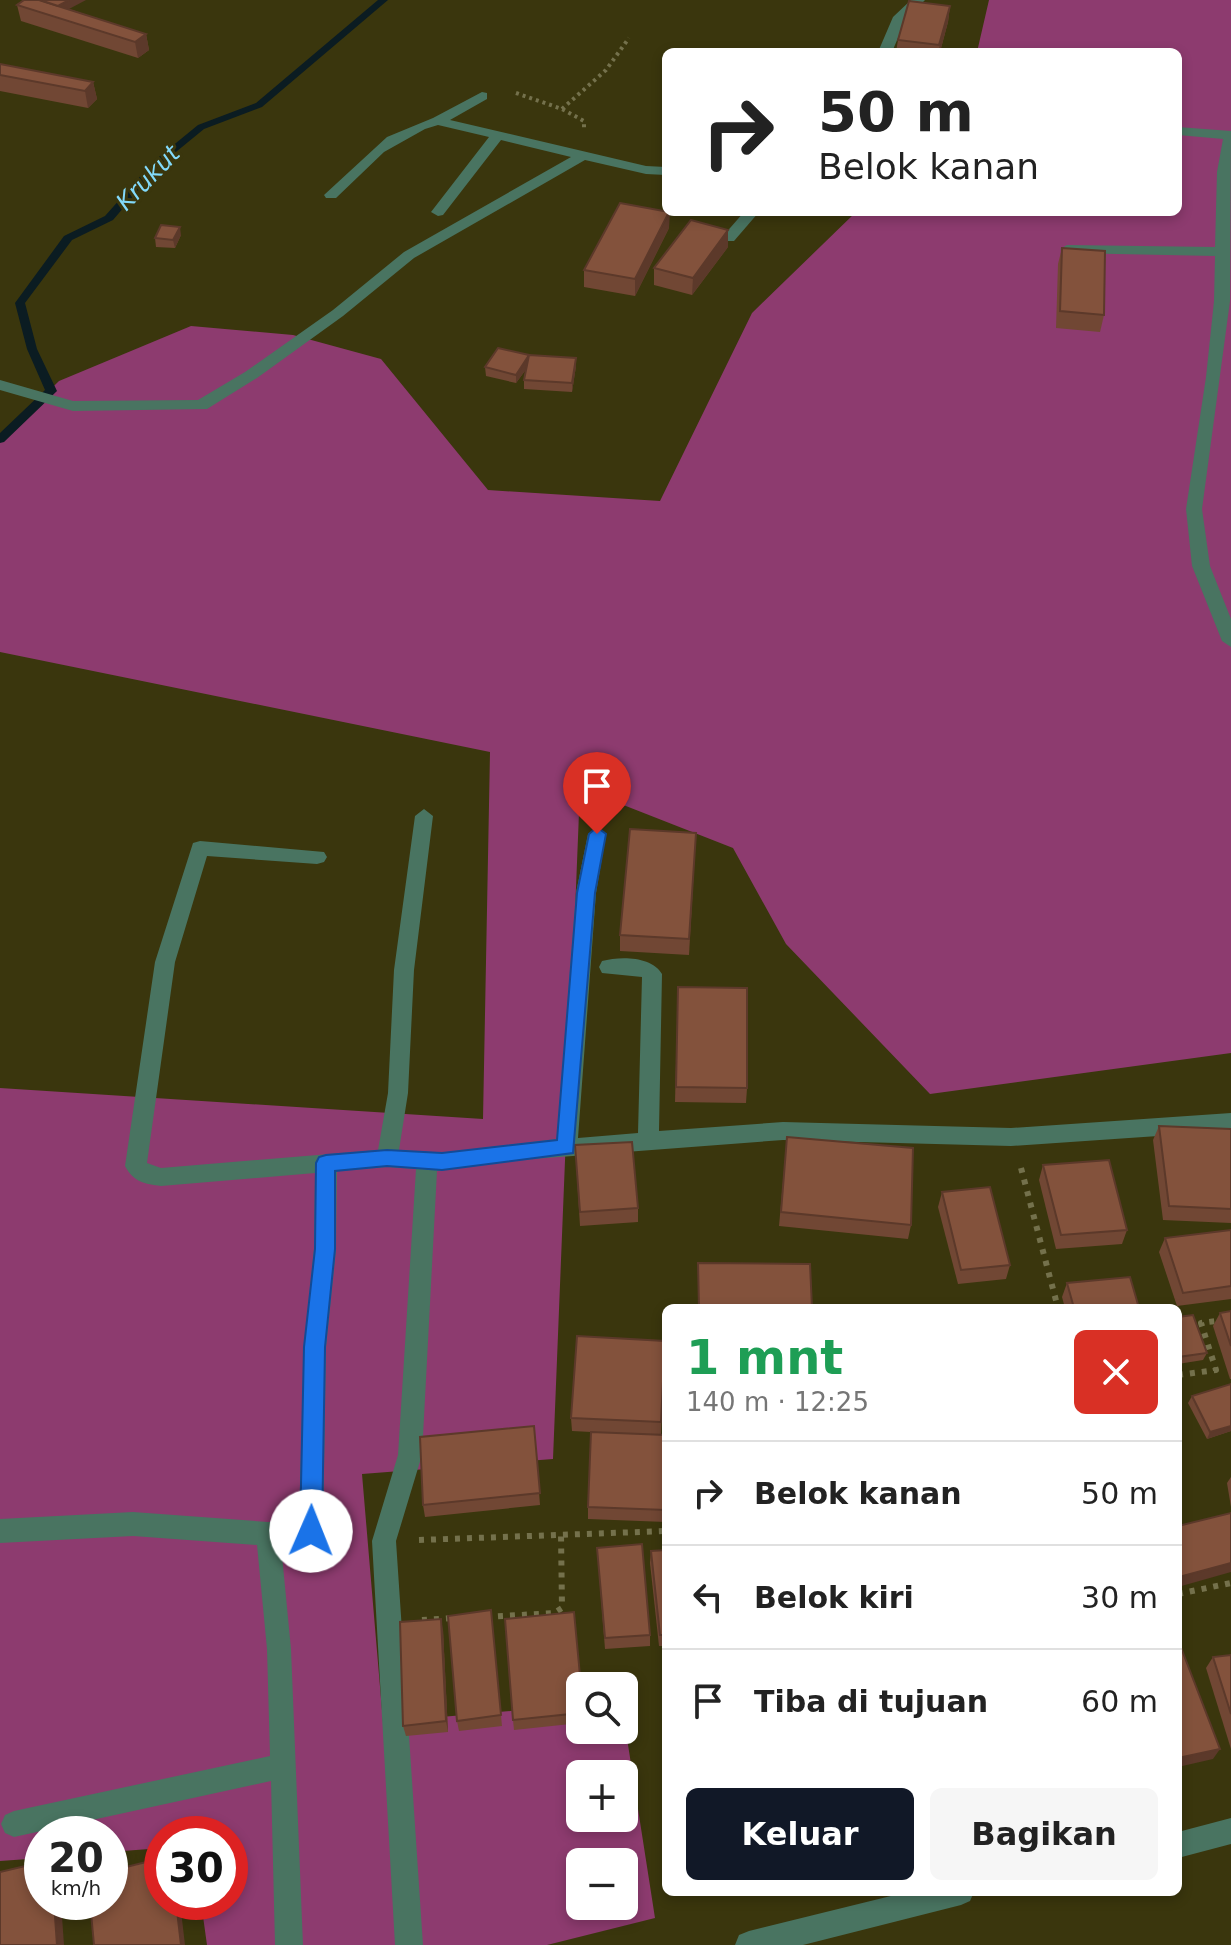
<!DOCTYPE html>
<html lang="id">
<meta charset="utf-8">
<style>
body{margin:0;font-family:"DejaVu Sans",sans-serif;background:#f6f6f6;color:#222;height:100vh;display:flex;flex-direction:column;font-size:30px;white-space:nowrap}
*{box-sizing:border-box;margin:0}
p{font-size:26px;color:#767676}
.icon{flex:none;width:44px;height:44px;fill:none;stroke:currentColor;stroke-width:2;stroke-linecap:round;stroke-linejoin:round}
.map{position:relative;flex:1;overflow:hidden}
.sheet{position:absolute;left:662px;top:1304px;width:520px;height:592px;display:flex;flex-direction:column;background:#fff;border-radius:12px;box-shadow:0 4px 12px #0003}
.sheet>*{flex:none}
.top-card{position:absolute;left:662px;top:48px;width:520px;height:168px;border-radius:12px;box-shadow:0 4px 12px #0003;background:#fff;color:#222;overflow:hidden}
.fabs{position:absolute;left:566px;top:1672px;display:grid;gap:16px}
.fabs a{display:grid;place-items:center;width:72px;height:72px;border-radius:12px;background:#fff;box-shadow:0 4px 12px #0003;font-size:40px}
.speed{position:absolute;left:24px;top:1816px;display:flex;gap:16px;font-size:40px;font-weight:700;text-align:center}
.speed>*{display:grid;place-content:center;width:104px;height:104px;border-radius:50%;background:#fff;box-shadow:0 4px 12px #0003;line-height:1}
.speed small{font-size:20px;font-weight:400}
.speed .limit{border:12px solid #d22;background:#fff;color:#111}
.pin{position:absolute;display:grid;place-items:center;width:68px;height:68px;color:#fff;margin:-82px -34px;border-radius:50% 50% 50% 0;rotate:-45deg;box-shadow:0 0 8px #0007}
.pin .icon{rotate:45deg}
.me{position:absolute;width:88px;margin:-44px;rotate:1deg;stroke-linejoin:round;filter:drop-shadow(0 0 6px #0008)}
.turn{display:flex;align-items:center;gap:28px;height:168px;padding:0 24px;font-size:36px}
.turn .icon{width:104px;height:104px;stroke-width:2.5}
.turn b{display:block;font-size:56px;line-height:68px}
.round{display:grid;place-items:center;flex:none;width:84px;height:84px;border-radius:12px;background:#f6f6f6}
.overview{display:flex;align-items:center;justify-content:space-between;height:136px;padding:0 24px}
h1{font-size:48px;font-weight:700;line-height:60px;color:#1e9e55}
.action{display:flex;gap:16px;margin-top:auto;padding:16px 24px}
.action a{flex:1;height:92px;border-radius:12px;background:#111827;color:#fff;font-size:32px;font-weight:700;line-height:92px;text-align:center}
.action a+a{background:#f6f6f6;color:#222}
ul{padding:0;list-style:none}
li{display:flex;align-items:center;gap:24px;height:104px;padding:0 24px;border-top:2px solid #e0e0e0}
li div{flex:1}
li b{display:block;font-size:30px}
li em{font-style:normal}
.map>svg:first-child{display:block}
.forest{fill:#8d3b6f;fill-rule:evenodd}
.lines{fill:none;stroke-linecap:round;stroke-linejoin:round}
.stream{fill:#0b1c22;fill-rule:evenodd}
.path-far1{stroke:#74714c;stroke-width:4;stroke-dasharray:3 4;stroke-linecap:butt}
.path{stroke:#74714c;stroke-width:6;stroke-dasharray:5 7;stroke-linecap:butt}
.minor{fill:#497461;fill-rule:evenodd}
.wall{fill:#714734}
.shaded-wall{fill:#5c392a}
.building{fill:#83523c;stroke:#5c392a;stroke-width:2}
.route{fill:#1a73e8;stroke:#114b97;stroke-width:2}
.labels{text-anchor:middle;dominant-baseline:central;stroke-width:6;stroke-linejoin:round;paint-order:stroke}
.far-water-label{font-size:24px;font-style:italic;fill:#83dafb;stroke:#3a360d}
</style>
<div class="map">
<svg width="1231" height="1945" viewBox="0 0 1231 1945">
<rect width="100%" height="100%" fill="#3a360d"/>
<path class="forest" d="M 989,0 L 1231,0 L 1231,1053 L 930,1094 L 786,944 L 733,848 L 580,788 L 553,1459 L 362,1474 L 383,1722 L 580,1705 L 580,1730 L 624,1730 L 624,1719 L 655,1918 L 547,1945 L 207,1945 L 201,1902 L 230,1902 L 230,1834 L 162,1834 L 162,1848 L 110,1852 L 110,1834 L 42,1834 L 42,1858 L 0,1861 L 0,1088 L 483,1119 L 490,752 L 0,652 L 0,439 L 59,381 L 191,326 L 293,335 L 381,359 L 488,490 L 660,501 L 752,313 L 856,212 L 1178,212 L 1178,52 L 977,52 ZM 580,1774 L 624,1774 L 624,1818 L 580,1818 ZM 580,1862 L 624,1862 L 624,1906 L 580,1906 Z"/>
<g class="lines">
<polygon class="stream" points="378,0 388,0 262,107 204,129 160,165 113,220 72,240 25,303 37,349 57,391 4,442 0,443 0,433 45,390 27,349 15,303 64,236 105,216 154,161 198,125 256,103"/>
<g class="path-far1">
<polyline points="516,93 562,109 584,121 584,128"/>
<polyline points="562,109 606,70 629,38"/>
</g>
<g class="path">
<polyline points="1021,1168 1058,1308"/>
<polyline points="1178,1375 1216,1370 1201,1323 1231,1319"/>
<polyline points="419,1540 666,1531"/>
<polyline points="1178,1594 1231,1583"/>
<polyline points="486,1617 554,1613 562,1608 561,1534"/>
<polyline points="422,1620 452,1618"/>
</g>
<g class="minor">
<polygon points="911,0 925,0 906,19 892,52 878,52 893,17"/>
<polygon points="482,92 487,93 487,99 450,120 646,166 666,167 666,175 646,174 585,160 414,258 343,316 257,378 207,409 73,411 0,390 0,380 73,401 198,400 245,372 333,310 404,252 571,157 501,140 443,215 438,216 431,212 489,137 438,125 425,129 384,152 336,198 326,198 324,195 387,137 433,118"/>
<polygon points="1178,127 1231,131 1230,301 1202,509 1210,566 1231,619 1231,647 1222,641 1192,566 1186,509 1206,377 1214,301 1215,256 1067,253 1060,249 1067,245 1215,247 1217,172 1223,139 1178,135"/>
<polygon points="744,212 759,212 734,241 724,241 724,235"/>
<path d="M 424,809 L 433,816 L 414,970 L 408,1093 L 399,1150 L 442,1153 L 557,1139 L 576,893 L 588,834 L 597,827 L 606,834 L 596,893 L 578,1138 L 638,1133 L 642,977 L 602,973 L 599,967 L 602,961 C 620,956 652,956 662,974 L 659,1131 L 783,1122 L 1011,1128 L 1231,1113 L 1231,1131 L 1011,1146 L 783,1140 L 520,1160 L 437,1171 L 422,1455 L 396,1541 L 423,1945 L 395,1945 L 372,1541 L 398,1455 L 416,1169 L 387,1167 L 337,1171 L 336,1249 L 326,1347 L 323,1531 L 320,1539 L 281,1545 L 291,1649 L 303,1945 L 275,1945 L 271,1781 L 14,1837 L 5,1833 L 1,1824 L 5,1815 L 14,1811 L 270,1756 L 267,1649 L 257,1545 L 133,1536 L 0,1543 L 0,1519 L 133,1512 L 268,1522 L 299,1520 L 304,1347 L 314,1249 L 315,1173 L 161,1186 C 145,1184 133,1182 125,1166 L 155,962 L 193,843 L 200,841 L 324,852 L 327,857 L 324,862 L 317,864 L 207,856 L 175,962 L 147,1163 L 161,1168 L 378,1150 L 388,1093 L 394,970 L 415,816 Z"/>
<polygon points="1231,1818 1231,1844 1178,1858 1178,1832"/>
<polygon points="907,1892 974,1892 970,1901 961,1905 803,1945 735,1945 739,1935 749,1931"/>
</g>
</g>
<g class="wall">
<polygon points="17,5 69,9 146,34 149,50 138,58 21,21"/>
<polygon points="950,6 948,22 940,52 896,52 898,40"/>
<polygon points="0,64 93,82 97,99 88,108 0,91"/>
<polygon points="669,228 635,296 584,287 584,270"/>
<polygon points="181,235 175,248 156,247 155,238"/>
<polygon points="728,247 692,295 654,285 654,268"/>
<polygon points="1062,248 1104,315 1100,332 1056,328 1058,264"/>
<polygon points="529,355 576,358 576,366 572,392 524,389 524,380 527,368 516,383 486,376 485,367"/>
<polygon points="696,833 689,955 620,951 620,935"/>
<polygon points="678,987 747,1088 746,1103 675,1102"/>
<polygon points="1159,1126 1231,1129 1231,1223 1163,1220 1153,1140"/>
<polygon points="787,1137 911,1225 908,1239 779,1226"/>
<polygon points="575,1145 638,1208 638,1222 580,1226"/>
<polygon points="1043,1165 1127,1230 1122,1244 1056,1249 1039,1180"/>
<polygon points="942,1192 1010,1265 1006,1279 958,1284 938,1207"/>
<polygon points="1231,1230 1231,1299 1177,1306 1159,1252 1165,1238"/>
<polygon points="1067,1283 1139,1308 1065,1308 1062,1297"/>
<polygon points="1231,1311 1231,1379 1230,1379 1213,1326 1220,1313"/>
<polygon points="1178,1317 1207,1353 1203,1360 1178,1364"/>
<polygon points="665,1341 661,1434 666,1435 666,1522 588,1519 588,1507 630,1434 572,1431 571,1418"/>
<polygon points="1231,1384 1231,1431 1207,1439 1188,1403 1192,1396"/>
<polygon points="534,1426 540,1505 425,1517 423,1505"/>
<polygon points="1231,1477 1231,1507 1227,1483"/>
<polygon points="597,1548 650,1635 650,1646 605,1649"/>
<polygon points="666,1550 666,1646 659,1646 650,1563 651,1551"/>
<polygon points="491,1610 502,1726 459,1731 457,1721"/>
<polygon points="443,1630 448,1732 406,1736 403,1726"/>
<polygon points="1231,1655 1231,1749 1206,1668 1213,1657"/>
<polygon points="666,1672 666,1696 663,1684 663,1673"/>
<polygon points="580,1686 580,1723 514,1730 513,1720"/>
</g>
<g class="shaded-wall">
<polygon points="69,0 86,0 54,17 52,9"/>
<polygon points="950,6 948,22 940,52 938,52"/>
<polygon points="146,34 149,50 138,58 135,42"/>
<polygon points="93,82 97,99 88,108 85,91"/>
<polygon points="670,212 669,228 635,296 635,279"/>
<polygon points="180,227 181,235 175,248 173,240"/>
<polygon points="728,230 728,247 692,295 693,278"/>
<polygon points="529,355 530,364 516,383 516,375"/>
<polygon points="576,358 576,366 572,392 572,383"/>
<polygon points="1231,1426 1231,1431 1207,1439 1210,1432"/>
<polygon points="1231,1563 1231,1572 1178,1587 1179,1577"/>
<polygon points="441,1619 443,1630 448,1732 446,1721"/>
<polygon points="1220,1749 1213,1759 1178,1767 1178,1758"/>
<polygon points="54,1902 61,1902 64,1945 57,1945"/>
<polygon points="176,1902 180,1902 185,1945 181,1945"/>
</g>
<g class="building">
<polygon points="24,0 39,0 146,34 135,42 17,5"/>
<polygon points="45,0 69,0 58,6 43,1"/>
<polygon points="909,1 950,6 939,45 898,40"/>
<polygon points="0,64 93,82 85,91 0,75"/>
<polygon points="620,203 669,212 635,279 584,270"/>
<polygon points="691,220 728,230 693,278 654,268"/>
<polygon points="161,225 180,227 173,240 155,238"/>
<polygon points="1062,248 1105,251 1104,315 1060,311"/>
<polygon points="498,348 529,355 516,375 485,367"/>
<polygon points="529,355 576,358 572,383 524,380"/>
<polygon points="630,829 696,833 689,939 620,935"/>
<polygon points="678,987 747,988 747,1088 676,1087"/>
<polygon points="1159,1126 1231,1129 1231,1209 1169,1206"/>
<polygon points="787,1137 913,1148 911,1225 781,1212"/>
<polygon points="632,1142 638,1208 580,1212 575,1145"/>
<polygon points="1109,1160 1127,1230 1061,1235 1043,1165"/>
<polygon points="990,1187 1010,1265 961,1270 942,1192"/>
<polygon points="1231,1230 1231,1286 1183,1293 1165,1238"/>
<polygon points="698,1263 810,1264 812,1308 699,1308"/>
<polygon points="1130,1277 1139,1308 1074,1308 1067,1283"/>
<polygon points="1231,1311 1231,1346 1220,1313"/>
<polygon points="1193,1315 1207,1353 1178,1357 1178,1317"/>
<polygon points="577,1336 665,1341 661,1422 571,1418"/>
<polygon points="1231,1384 1231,1426 1210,1432 1192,1396"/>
<polygon points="534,1426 540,1493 423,1505 420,1437"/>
<polygon points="591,1432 666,1435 666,1510 588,1507"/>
<polygon points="1231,1513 1231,1563 1179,1577 1178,1526"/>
<polygon points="642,1544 650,1635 605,1638 597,1548"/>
<polygon points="666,1550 666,1635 660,1635 651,1551"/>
<polygon points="491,1610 501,1715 457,1721 448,1616"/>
<polygon points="574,1612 581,1686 580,1686 580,1713 513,1720 505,1619"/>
<polygon points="441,1619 446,1721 403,1726 400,1622"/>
<polygon points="1180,1645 1220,1749 1178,1758 1178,1646"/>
<polygon points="1231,1655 1231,1714 1213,1657"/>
<polygon points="162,1858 162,1902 176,1902 181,1945 94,1945 90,1902 110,1902 110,1871"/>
<polygon points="42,1862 42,1902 54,1902 57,1945 0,1945 0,1872"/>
</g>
<polygon class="route" points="597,827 606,834 595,893 573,1153 442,1170 387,1166 335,1171 335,1249 325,1347 322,1531 319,1538 311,1541 303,1538 300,1531 304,1347 315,1249 316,1163 319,1157 326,1155 387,1150 442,1153 557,1140 577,893 589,834"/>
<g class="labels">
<g class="far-water-label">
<text transform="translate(148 178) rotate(-46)">Krukut</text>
</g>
</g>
</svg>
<div class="fabs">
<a><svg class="icon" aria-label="search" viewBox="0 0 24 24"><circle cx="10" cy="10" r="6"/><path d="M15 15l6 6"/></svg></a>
<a>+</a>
<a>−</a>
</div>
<div class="speed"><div>20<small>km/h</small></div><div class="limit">30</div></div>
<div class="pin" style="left:597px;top:834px;background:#d93025"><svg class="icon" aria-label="arrive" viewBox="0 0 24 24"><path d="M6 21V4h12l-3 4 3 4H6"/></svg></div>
<svg class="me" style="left:311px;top:1531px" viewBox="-20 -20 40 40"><circle r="19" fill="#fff"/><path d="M0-13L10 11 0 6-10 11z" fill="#1a73e8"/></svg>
<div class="top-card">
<div class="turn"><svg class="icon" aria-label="right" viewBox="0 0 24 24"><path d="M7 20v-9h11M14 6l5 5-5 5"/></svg><div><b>50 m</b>Belok kanan</div></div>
</div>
<section class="sheet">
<div class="overview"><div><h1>1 mnt</h1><p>140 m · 12:25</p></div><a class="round" style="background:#d93025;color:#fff"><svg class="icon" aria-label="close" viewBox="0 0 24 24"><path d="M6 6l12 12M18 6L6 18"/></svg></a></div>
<ul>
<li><svg class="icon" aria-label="right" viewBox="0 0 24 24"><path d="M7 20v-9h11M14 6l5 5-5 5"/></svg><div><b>Belok kanan</b></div><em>50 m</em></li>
<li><svg class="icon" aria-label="left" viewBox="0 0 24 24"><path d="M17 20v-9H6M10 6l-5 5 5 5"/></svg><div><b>Belok kiri</b></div><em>30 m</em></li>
<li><svg class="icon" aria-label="arrive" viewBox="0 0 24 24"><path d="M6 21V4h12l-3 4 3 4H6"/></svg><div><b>Tiba di tujuan</b></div><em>60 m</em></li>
</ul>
<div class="action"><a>Keluar</a><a>Bagikan</a></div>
</section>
</div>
